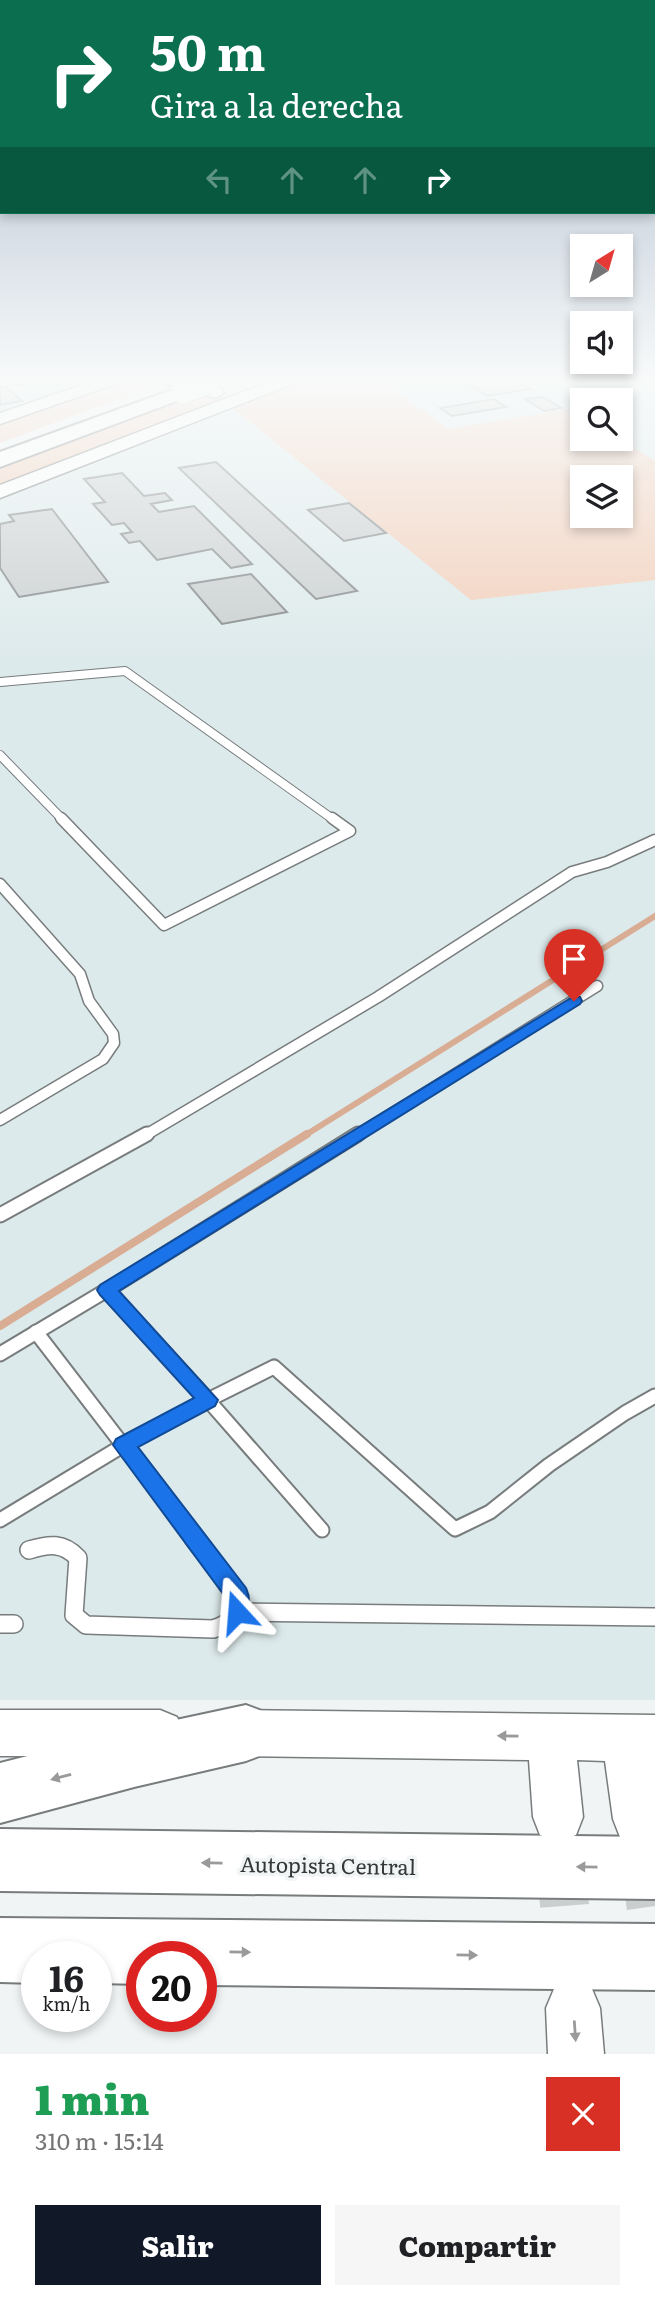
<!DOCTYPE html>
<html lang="es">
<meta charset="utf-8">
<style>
body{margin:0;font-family:Literata,serif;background:#f6f6f6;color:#202124;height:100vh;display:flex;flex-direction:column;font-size:26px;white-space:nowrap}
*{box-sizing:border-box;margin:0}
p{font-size:23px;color:#757577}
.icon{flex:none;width:38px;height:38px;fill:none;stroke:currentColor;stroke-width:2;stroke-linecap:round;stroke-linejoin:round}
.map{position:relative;height:2054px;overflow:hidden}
.side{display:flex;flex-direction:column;background:#fff;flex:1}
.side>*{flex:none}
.hud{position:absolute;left:0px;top:0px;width:656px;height:214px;box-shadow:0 4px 10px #0003;background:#0b6e4f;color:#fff;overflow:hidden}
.needle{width:46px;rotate:37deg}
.buttons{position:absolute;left:570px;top:234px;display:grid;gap:14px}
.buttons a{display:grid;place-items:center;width:63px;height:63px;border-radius:0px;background:#fff;box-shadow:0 4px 10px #0003;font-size:35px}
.speed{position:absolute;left:21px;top:1941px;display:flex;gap:14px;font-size:35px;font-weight:700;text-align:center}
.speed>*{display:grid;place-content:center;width:91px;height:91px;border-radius:50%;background:#fff;box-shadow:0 4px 10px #0003;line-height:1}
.speed small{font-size:18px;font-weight:400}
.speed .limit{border:10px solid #d22;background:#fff;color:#111}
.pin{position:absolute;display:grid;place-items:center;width:60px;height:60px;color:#fff;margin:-72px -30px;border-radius:50% 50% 50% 0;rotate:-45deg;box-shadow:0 0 7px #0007}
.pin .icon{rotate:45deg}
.me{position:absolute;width:77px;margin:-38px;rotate:341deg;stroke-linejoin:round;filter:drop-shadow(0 0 5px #0008)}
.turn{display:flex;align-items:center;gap:24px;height:147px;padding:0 35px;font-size:32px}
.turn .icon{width:91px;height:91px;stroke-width:2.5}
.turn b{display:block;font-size:49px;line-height:60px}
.lanes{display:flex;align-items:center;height:66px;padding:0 35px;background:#0003;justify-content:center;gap:35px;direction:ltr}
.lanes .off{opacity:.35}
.round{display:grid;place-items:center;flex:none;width:74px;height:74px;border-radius:0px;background:#f6f6f6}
.head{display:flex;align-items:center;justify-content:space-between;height:119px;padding:0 35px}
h1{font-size:42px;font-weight:800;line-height:52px;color:#1e9e55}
.button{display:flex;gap:14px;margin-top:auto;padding:14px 35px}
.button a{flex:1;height:80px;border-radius:0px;background:#111827;color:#fff;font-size:28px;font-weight:800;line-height:80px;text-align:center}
.button a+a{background:#f6f6f6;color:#202124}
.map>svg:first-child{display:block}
.built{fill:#ddeaeb;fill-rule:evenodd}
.green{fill:#f3cfba;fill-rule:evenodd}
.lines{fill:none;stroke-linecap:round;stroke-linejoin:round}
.stream-far1{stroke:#d8ad94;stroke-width:6}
.stream{stroke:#d8ad94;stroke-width:8}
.building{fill:#cacfcf;stroke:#858989;stroke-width:2}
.secondary-tunnel{stroke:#cbcecf;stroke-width:49;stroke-dasharray:49 24;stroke-linecap:butt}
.lane-far3-casing{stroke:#787c7d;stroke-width:10}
.lane-far2-casing{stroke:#787c7d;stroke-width:13}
.lane-far1-casing{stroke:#787c7d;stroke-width:17}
.lane-casing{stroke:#787c7d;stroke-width:20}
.secondary-casing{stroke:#787c7d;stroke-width:3}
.highway-casing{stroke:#787c7d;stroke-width:4}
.lane-far3{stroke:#fff;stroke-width:8}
.lane-far2{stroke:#fff;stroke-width:10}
.lane-far1{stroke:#fff;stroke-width:13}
.lane{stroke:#fff;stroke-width:17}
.secondary{fill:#fff;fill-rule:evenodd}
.highway{fill:#fff;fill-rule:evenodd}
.highway-bridge-casing{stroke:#787c7d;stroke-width:24;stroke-linecap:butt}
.highway-bridge{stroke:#fff;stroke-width:23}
.oneway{fill:#9a9a9b}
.route{fill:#1a73e8;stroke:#114b97;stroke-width:2}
.labels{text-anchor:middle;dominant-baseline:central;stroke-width:7;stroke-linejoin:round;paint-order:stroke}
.near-street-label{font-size:21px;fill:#353637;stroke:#f0f4f5}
</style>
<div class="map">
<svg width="655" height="2054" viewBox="0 0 655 2054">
<rect width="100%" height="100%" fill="#f0f4f5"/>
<g class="built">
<polygon points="68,378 102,378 0,415 0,384"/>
<path d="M 309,378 L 655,378 L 655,1700 L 0,1700 L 0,496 L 142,445 ZM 583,401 L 621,401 L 621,439 L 583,439 ZM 583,478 L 621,478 L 621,516 L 583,516 Z"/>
</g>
<g class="green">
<polygon points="133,378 152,378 165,382 0,443 0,424"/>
<path d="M 309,378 L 378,378 L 448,429 L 570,409 L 583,417 L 583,439 L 620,439 L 655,461 L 655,580 L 471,600 L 234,409 ZM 583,478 L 621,478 L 621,516 L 583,516 Z"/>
<polygon points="200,391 227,399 0,489 0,467"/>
</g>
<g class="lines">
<polyline class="stream-far1" points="304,1136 655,916"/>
<polyline class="stream" points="0,1326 307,1134"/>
</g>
<g class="building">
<polygon points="512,378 530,389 487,396 461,379"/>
<polygon points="6,387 22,401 0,405 0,388"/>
<polygon points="543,397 561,408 544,411 525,399"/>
<polygon points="494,399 506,407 452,416 440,408"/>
<polygon points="216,462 357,591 316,599 179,468"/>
<polygon points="122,473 144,496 165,493 172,500 151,504 159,512 194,506 252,564 231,568 212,549 157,560 140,541 129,543 121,534 132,532 124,523 112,525 93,504 105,502 84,479"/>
<polygon points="349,503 386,533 344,541 308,510"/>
<polygon points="52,509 108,582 19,597 0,568 0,524 14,521 9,515"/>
<polygon points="251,574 287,612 222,624 188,584"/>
</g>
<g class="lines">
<g class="secondary-tunnel">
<polyline points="561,1857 569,1966"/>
<polyline points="644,1858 655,1932"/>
</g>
<defs>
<g id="lane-far3">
<polyline points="0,682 125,671 334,820"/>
<polyline points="0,755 63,820"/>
</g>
<g id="lane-far2">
<polyline points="61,818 164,925 350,831 332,818"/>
<polyline points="0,884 80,974 89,1001 113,1034 114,1043 103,1059 0,1120"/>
<polyline points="144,1136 378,997 572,872 607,862 655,840"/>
<polyline points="356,1136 597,986"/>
</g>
<g id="lane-far1">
<polyline points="358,1134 107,1290 208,1400 274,1367 455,1529 490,1512 549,1465 625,1413 655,1396"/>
<polyline points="0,1215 147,1134"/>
<polyline points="36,1332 195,1539"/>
<polyline points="0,1354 107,1290"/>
<polyline points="0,1520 124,1445 208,1400 322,1530"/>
</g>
<g id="lane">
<path d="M 29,1550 C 49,1544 63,1542 78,1558 L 74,1615 L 86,1625 L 213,1629 C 231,1624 237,1614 238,1596 L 193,1538"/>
<polyline points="237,1612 655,1617"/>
<polyline points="0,1624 14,1624"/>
</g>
<g id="secondary">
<polygon points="0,378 40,378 32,383 0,386"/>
<polygon points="102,378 126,378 124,381 0,424 0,413"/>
<polygon points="153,378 179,378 222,389 224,393 216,398 155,381"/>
<polygon points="279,378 302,378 300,381 0,498 0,485"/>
<polygon points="0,1710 160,1710 177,1717 184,1733 177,1749 160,1756 0,1756"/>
<polygon points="232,1710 655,1715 655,1837 638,1844 620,1837 613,1819 605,1761 577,1760 583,1817 576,1835 558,1842 540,1835 533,1817 529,1760 232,1756 215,1749 208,1733 215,1717"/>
<polygon points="573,1981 592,1989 600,2008 604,2054 548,2054 546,2008 554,1989"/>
</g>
<g id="highway">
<polygon points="183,386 190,388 193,392 190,396 0,467 0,452"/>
<polygon points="246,1705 267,1713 275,1733 267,1753 246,1761 134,1787 0,1823 0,1763 134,1729"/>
<polygon points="0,1829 655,1837 655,1899 0,1891"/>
<polygon points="0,1918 655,1924 655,1990 201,1985 201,1956 142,1956 142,1984 96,1983 96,1956 37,1956 37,1983 0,1982"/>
</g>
</defs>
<use href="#lane-far3" class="lane-far3-casing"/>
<use href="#lane-far2" class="lane-far2-casing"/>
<use href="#lane-far1" class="lane-far1-casing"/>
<use href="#lane" class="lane-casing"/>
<use href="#secondary" class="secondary-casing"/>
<use href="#highway" class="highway-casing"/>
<use href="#lane-far3" class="lane-far3"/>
<use href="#lane-far2" class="lane-far2"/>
<use href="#lane-far1" class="lane-far1"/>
<use href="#lane" class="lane"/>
<use href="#secondary" class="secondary"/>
<use href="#highway" class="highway"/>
<defs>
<polyline id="highway-bridge" points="183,392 209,382"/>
</defs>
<use href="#highway-bridge" class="highway-bridge-casing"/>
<use href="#highway-bridge" class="highway-bridge"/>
</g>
<defs><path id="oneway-solid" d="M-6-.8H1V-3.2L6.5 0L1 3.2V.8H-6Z" transform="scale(1.75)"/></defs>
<g class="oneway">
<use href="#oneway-solid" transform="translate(508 1736) rotate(-179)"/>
<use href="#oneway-solid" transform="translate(61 1777) rotate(165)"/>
<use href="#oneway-solid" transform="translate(212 1863) rotate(-179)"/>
<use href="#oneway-solid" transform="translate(587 1867) rotate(-179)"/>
<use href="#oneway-solid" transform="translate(240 1952) rotate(1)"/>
<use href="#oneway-solid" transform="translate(467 1955) rotate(1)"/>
<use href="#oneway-solid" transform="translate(575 2031) rotate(86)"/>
</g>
<linearGradient id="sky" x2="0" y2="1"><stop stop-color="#a1b1c6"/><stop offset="0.57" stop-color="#f8fafa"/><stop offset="1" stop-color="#f8fafa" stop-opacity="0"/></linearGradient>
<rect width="655" height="665" fill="url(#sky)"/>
<path class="route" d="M 574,996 L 580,997 L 582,1001 L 580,1004 L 119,1291 L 218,1400 L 215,1406 L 138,1447 L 246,1588 C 251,1599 250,1609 245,1619 L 237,1622 L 229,1619 L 226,1612 L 226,1598 L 113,1445 L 116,1439 L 194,1398 L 100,1295 L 97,1290 L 100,1285 Z"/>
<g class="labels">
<g class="near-street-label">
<text transform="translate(328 1864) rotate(1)">Autopista Central</text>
</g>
</g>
</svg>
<div class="buttons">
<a><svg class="needle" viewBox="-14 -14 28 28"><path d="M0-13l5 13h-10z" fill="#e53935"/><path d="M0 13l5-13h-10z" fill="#757577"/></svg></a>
<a><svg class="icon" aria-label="sound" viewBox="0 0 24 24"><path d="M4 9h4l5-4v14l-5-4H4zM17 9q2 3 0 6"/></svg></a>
<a><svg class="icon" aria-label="search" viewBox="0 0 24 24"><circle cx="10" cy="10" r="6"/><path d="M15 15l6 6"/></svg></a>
<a><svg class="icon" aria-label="layers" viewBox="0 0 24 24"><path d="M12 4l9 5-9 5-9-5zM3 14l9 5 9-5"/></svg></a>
</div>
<div class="speed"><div>16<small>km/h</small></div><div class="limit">20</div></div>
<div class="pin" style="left:574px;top:1001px;background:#d93025"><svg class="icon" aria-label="arrive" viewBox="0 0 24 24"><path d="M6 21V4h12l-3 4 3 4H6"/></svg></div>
<svg class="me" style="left:237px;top:1612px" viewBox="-20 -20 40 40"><path d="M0-17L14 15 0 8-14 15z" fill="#1a73e8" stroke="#fff" stroke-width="4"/></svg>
<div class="hud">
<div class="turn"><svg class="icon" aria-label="right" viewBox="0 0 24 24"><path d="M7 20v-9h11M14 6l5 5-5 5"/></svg><div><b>50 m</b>Gira a la derecha</div></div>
<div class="lanes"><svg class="icon off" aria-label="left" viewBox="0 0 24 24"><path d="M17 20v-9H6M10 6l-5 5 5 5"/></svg><svg class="icon off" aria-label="ahead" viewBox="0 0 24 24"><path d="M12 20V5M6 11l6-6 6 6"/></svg><svg class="icon off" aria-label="ahead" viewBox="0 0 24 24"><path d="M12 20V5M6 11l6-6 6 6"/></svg><svg class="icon" aria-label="right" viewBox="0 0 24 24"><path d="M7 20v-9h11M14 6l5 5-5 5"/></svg></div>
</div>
</div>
<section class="side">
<div class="head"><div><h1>1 min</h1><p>310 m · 15:14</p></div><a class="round" style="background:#d93025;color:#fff"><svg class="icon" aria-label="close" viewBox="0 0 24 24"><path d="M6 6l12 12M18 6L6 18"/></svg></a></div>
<div class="button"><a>Salir</a><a>Compartir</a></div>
</section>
